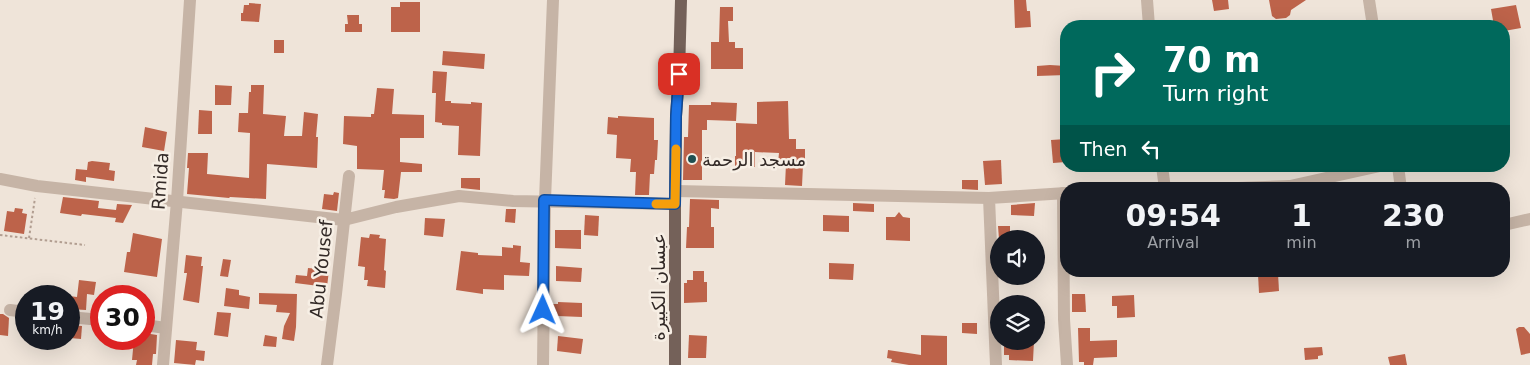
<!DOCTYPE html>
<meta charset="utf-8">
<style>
body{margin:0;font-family:"DejaVu Sans","Noto Sans Arabic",sans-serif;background:#20242c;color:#f1f3f6;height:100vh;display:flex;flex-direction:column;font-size:19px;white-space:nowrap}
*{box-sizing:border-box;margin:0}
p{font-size:16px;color:#9ea1a6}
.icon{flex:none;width:28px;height:28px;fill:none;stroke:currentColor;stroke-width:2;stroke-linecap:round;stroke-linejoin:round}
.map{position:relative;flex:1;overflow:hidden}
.panel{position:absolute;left:1060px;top:182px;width:450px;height:95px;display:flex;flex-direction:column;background:#171b24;border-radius:20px;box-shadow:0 5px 20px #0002}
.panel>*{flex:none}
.banner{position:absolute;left:1060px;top:20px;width:450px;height:152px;border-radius:20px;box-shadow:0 5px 20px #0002;background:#00695c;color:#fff;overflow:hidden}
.tools{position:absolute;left:990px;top:230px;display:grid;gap:10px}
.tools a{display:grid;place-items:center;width:55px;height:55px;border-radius:50%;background:#171b24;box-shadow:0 5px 20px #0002;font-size:25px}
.speed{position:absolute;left:15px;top:285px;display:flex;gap:10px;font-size:25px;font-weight:700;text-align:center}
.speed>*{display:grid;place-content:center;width:65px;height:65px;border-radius:50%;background:#171b24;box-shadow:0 5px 20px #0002;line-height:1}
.speed small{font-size:12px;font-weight:400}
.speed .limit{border:8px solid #d22;background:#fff;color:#111}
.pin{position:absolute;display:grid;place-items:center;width:42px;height:42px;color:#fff;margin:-21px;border-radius:10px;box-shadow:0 2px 8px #0006}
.me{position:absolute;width:55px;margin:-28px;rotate:1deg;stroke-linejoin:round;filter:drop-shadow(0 0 4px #0008)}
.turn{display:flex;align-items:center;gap:18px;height:105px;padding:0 20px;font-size:22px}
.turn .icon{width:65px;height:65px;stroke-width:2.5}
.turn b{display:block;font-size:35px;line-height:42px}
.then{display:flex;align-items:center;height:48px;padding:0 20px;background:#0003;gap:10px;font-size:19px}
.eta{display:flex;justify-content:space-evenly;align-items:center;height:85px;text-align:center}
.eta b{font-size:30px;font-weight:800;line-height:35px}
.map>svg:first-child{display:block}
.building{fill:#bd634a}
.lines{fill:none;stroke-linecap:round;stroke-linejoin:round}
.path{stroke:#b29e91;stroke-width:2;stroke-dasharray:2.5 2.5;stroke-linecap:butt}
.minor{stroke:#c6b4a6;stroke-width:12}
.major{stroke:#746159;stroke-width:12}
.route-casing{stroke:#114b97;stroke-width:12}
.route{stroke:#1a73e8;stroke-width:9}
.slow{stroke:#f59e0b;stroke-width:9}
.poi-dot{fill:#1f4f51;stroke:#f7efe5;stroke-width:2}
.labels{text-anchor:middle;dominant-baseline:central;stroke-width:5;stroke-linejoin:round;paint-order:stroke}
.poi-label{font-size:18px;fill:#332a27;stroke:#f7efe5;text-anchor:start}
.street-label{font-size:18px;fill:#332a27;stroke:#f7efe5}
</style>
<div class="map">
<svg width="1530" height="365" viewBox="0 0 1530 365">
<rect width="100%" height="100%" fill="#efe4d9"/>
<g class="building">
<polygon points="1014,0 1026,0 1027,11 1030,11 1031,27 1015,28"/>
<polygon points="1212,0 1228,0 1229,9 1214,11"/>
<polygon points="1269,0 1306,0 1291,10 1290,15 1286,18 1276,19 1272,16"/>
<polygon points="400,2 420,2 420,32 391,32 391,7 400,7"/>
<polygon points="249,3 261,4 259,22 241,21 241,13 243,13 244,5 249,5"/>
<polygon points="1516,5 1521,28 1504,31 1504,26 1494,26 1491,9"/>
<polygon points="720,7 733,7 733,21 728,21 729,42 735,42 735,48 743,48 743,69 711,69 711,42 719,42"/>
<polygon points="347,15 359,15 359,24 362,24 362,32 345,32 345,24 348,24"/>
<rect x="274" y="40" width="10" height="13"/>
<polygon points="443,51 485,54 484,69 442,65"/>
<polygon points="1050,65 1066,66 1066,75 1037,76 1037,66"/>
<polygon points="433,71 447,72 445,101 451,101 451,103 471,104 471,102 482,103 480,156 458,155 459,126 442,125 442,123 435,122 436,93 432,93"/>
<polygon points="215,85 232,86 231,105 215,105"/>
<polygon points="251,85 264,85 263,114 286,116 284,136 302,136 304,112 318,114 316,137 318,137 317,168 267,164 266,199 230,197 229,198 187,194 189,168 187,168 188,153 208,153 207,174 249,178 250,133 238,132 239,113 248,113 249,92 251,92"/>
<polygon points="377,88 394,89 392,114 424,115 424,138 400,138 400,162 422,164 422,172 401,172 398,198 394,199 384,198 385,190 382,190 384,170 357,169 357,146 343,144 344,116 371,117 371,114 374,114"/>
<polygon points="788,101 789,139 796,139 796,149 805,149 805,165 803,165 802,186 785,185 786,164 778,163 779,153 755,152 755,167 735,167 735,156 736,156 736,123 757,124 757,102"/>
<polygon points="711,102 737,103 736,121 707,120 707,130 702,130 702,180 683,180 684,137 688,137 689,105 711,105"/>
<polygon points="199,110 212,111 212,134 198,134"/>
<polygon points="618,116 654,118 654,140 658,140 657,160 655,160 654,174 650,174 649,195 635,195 636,172 630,172 631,159 616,158 617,135 607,134 608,117 618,118"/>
<polygon points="145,127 167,132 164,151 142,147"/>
<polygon points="1066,139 1066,162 1053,163 1051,140"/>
<polygon points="1001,160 1002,184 985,185 983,161"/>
<polygon points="92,161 110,163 109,170 115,171 114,181 86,177 86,182 75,180 76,169 87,170 88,162"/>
<polygon points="461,178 480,178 480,190 461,188"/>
<polygon points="962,180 978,180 978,190 962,189"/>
<polygon points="334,192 339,193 337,211 322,209 324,194 333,195"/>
<polygon points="63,197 99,201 98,208 116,210 117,204 132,205 123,223 115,222 116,218 82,214 81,216 60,213"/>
<polygon points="690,199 719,200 719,209 711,208 711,227 714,227 714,248 686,248 687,227 689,227"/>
<polygon points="853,203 874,204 874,212 853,211"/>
<polygon points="1035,203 1034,216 1011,215 1011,205"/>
<polygon points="15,208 23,209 22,213 27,214 24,234 4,231 7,211 14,212"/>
<polygon points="506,209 516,209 515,223 505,222"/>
<polygon points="899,212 903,217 910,218 910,241 886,240 886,217 895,217"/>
<polygon points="585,215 599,216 598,236 584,235"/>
<polygon points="823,215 849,216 849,232 823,231"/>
<polygon points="425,218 445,219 443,237 424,235"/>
<polygon points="998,226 1010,226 1010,239 999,239"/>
<polygon points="555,230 581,230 581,249 555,248"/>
<polygon points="133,233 162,239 157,277 124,272 127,252 130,252"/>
<polygon points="370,234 380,235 379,238 386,239 384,270 386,271 385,288 367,286 368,280 364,280 365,267 358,266 361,237 369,238"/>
<polygon points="513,245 521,246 520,262 530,263 529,276 504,275 504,290 483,289 483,294 456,290 461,251 478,253 478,255 502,256 502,247 513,248"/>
<polygon points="186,255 202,257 201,266 203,266 199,303 183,300 187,273 184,273"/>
<polygon points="223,259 231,260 228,277 220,276"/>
<polygon points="829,263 854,264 853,280 829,279"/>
<polygon points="556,266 582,268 581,282 556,281"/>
<polygon points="308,268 329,270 327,287 295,283 296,275 307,276"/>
<polygon points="693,271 704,271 704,282 707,282 707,302 684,303 684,283 687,283 687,280 693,280"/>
<polygon points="1278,273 1279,291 1259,293 1258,274"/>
<polygon points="79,280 96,282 94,295 87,294 86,310 69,309 69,296 77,297"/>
<polygon points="226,288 239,290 239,295 250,297 249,309 224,306"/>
<polygon points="259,293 297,294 296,327 294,341 282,339 284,326 290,313 276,312 277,305 259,304"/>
<polygon points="1072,294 1085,294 1086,312 1072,312"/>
<polygon points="1134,295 1135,317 1117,318 1117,306 1112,306 1112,296"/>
<polygon points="558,302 582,303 582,317 557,316 557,312 552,312 552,304 558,304"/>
<polygon points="217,312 231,313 228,337 214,335"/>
<polygon points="0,314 3,314 9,318 8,336 0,335"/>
<polygon points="962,323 977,323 977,334 962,333"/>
<polygon points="71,325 82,326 81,339 70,338"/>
<polygon points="1519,327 1524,327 1530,334 1530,353 1521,355 1516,329"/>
<polygon points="1078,328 1090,328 1090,341 1117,340 1117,357 1094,358 1093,365 1084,365 1084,362 1079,362"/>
<polygon points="144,333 157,335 156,354 153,354 152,365 136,365 137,360 132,360 134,339 144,339"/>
<polygon points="265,335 277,337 276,347 263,346"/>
<polygon points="689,335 707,336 706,358 688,358"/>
<polygon points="921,335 947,336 947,365 909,365 891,362 892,359 887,358 888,350 921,355"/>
<polygon points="558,336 583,339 581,354 557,351"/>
<polygon points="176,340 197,342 196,350 205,351 204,361 196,360 195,365 174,363"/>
<polygon points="1012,341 1034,341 1033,361 1009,360 1009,355 1004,355 1004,346 1011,346"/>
<polygon points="1322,347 1323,355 1318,356 1318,359 1305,360 1304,348"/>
<polygon points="1405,354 1407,365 1390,365 1388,357"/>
</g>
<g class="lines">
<g class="path">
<polyline points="0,235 85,245"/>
<polyline points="29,238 35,198"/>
</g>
<g class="minor">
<polyline points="1147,0 1149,26"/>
<polyline points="1369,0 1373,26"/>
<polyline points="1162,166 1165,189"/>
<polyline points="1398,166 1401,189"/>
<polyline points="0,179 37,186 344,220 396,207 459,196 513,201 675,204"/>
<polyline points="1290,186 1380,166"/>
<polyline points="1211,189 1290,186 1290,189"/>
<polyline points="676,191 989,198"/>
<polyline points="1063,193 1064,319 1067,365"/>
<polyline points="1504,225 1530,219"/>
<polyline points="10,310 26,312"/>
<polyline points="69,317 101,320"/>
<polyline points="144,325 166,328"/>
<polyline points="163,365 177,201 190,0"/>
<polyline points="327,365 336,294 349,176"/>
<polyline points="543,365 545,200 553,0"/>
<polyline points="996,365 989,198 1066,193"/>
</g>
<polyline class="major" points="675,365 675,204 676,116 679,74 681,0"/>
</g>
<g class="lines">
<defs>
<polyline id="route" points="543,310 544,200 675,204 676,116 679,74"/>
</defs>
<use href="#route" class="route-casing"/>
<use href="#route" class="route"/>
<polyline class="slow" points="656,204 675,204 676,149"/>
</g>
<circle class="poi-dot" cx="692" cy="159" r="5"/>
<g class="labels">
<g class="poi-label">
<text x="702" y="159">مسجد الرحمة</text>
</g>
<g class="street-label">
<text transform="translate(160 181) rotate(-86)">Rmida</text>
<text transform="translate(321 269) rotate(-84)">Abu Yousef</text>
<text transform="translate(658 287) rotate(-90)">عبسان الكبيرة</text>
</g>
</g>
</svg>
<div class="tools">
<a><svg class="icon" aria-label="sound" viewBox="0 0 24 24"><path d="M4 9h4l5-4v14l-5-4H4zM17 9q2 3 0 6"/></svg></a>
<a><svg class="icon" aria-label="layers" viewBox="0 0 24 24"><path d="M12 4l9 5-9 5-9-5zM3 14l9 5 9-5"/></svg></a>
</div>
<div class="speed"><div>19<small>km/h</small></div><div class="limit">30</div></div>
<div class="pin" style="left:679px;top:74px;background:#d93025"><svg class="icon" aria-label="arrive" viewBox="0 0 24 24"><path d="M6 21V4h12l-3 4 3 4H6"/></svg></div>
<svg class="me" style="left:543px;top:310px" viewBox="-20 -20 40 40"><path d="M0-17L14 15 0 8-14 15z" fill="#1a73e8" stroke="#fff" stroke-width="4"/></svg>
<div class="banner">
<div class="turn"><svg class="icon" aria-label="right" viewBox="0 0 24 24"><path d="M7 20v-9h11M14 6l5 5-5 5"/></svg><div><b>70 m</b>Turn right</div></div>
<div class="then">Then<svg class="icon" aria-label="left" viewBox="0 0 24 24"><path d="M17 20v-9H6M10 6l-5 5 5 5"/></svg></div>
</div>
<section class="panel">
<div class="eta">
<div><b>09:54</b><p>Arrival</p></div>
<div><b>1</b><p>min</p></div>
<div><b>230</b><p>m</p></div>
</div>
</section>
</div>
